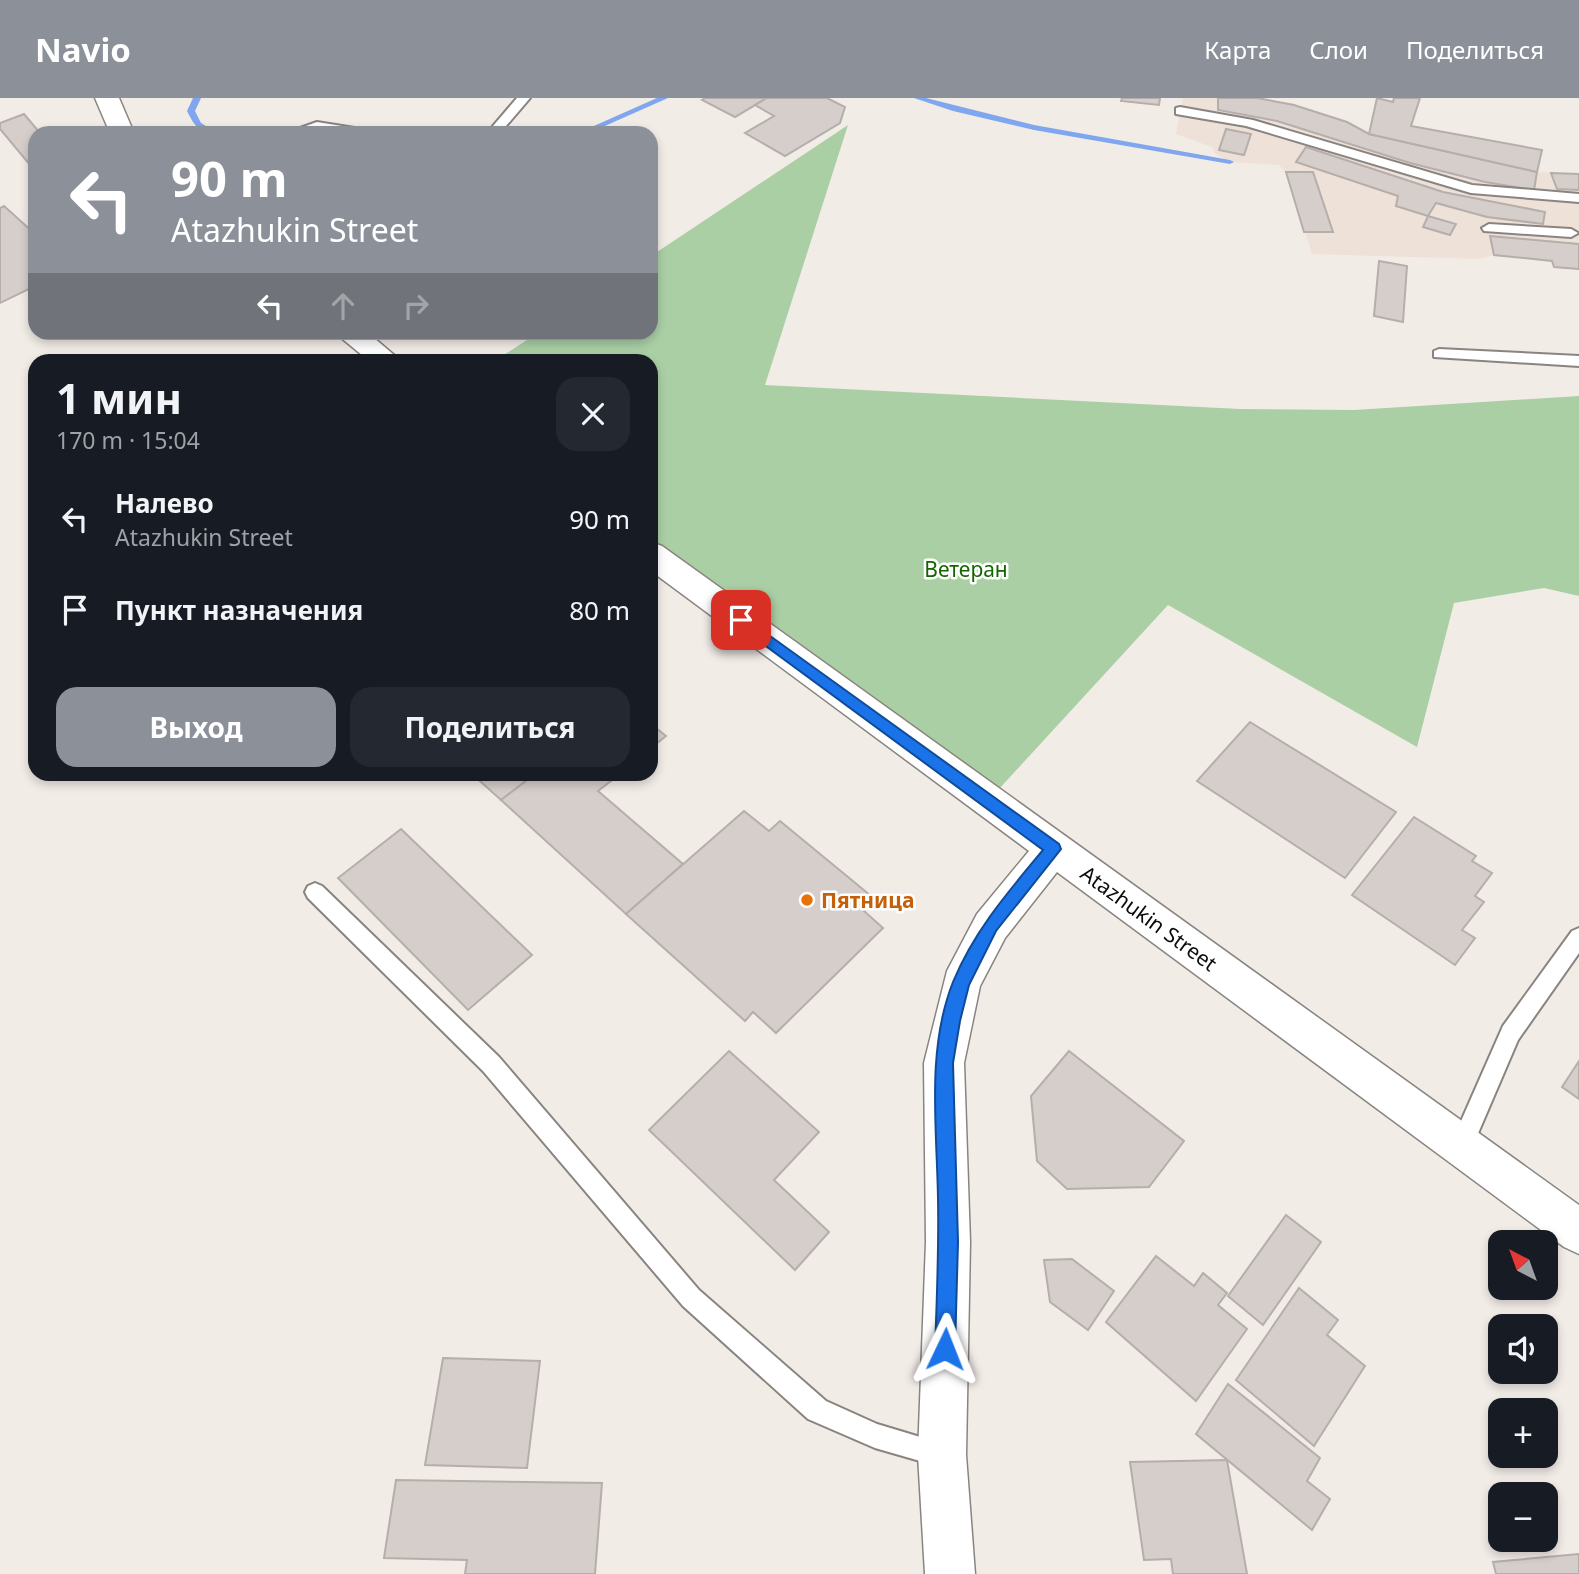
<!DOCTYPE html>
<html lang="ru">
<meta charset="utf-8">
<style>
body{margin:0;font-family:"Noto Sans",sans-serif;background:#242831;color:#f1f3f6;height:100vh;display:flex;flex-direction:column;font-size:26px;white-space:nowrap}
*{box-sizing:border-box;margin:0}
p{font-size:23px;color:#9ea1a6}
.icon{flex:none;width:38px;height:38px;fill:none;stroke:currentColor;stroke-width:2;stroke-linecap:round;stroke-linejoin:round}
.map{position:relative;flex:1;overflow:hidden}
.panel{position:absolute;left:28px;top:256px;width:630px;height:427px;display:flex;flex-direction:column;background:#171b24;border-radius:21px;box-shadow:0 4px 10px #0003}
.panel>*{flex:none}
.top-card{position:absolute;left:28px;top:28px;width:630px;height:214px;border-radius:21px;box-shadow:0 4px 10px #0003;background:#8c9099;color:#fff;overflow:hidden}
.needle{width:46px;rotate:319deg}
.controls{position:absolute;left:1488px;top:1132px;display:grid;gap:14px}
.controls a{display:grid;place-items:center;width:70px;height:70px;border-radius:14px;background:#171b24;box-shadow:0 4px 10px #0003;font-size:35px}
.pin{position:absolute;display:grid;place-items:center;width:60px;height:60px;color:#fff;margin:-30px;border-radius:14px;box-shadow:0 4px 10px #0006}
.me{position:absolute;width:77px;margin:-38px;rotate:2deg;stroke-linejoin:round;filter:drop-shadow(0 0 5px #0008)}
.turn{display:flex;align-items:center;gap:24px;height:147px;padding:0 28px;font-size:32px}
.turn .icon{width:91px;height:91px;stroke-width:2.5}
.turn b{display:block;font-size:49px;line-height:60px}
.lanes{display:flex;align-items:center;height:66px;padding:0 28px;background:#0003;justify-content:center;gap:35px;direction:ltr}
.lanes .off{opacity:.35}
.round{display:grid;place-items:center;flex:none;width:74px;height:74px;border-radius:21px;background:#242831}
.overview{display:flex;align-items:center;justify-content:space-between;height:119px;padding:0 28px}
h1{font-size:42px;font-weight:700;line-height:52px}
.action{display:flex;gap:14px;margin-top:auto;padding:14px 28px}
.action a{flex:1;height:80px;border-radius:21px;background:#8c9099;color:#fff;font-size:28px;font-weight:700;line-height:80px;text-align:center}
.action a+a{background:#242831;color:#f1f3f6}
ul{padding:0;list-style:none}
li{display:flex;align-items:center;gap:21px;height:91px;padding:0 28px}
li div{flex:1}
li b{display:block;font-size:26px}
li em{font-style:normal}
header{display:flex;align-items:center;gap:42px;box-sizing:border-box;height:98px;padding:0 35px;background:#8c9099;color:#fff}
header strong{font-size:33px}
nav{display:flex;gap:38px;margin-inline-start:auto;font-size:24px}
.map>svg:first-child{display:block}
.built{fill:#eee1d7}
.green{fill:#abcfa5}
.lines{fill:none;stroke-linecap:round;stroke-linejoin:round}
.stream{fill:#7fa6ef;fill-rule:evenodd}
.building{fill:#d5cecb;stroke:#b5aeab;stroke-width:2}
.lane-casing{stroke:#8a8480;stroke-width:4}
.street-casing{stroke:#8a8480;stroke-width:3}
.lane{fill:#fff;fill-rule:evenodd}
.street{fill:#fff;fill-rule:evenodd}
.route{fill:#1a73e8;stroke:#114b97;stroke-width:2}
.food-dot{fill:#e8710a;stroke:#fff;stroke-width:2.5}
.labels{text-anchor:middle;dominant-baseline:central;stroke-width:5;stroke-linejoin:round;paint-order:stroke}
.park-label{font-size:21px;fill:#136500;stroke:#fff}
.food-label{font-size:21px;font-weight:bold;fill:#c56008;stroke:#fff;text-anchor:start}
.street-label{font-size:21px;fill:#0d0b09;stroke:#fff}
</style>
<header>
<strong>Navio</strong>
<nav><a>Карта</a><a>Слои</a><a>Поделиться</a></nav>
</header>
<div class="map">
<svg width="1579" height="1476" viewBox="0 0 1579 1476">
<rect width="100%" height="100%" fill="#f2ece7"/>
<polygon class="built" points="1183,0 1257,0 1294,7 1347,24 1369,36 1537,74 1579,76 1579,171 1554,169 1552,163 1494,157 1478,161 1312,156 1286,74 1279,67 1230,64 1215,56 1212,49 1176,36"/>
<polygon class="green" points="848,27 765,287 1240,311 1354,312 1579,298 1579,498 1544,490 1454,505 1417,649 1168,507 988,703 651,456 651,262 496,262 538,235 651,234 651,158"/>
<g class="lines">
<g class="stream">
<path d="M 193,0 L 201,0 L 195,13 L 201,25 L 218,35 C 199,35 195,29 187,13 Z"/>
<polygon points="657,0 668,0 589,35 578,35"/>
<polygon points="914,0 926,0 1034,27 1230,62 1234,64 1230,66 1034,32 953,13"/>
</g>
</g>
<g class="building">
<polygon points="705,0 767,0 735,19 702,2"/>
<polygon points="767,0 827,0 845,9 840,25 785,58 745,35 774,18 755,7"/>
<polygon points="1122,0 1160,0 1159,7 1121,3"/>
<polygon points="1218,0 1257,0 1294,7 1347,24 1369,36 1537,74 1534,92 1485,84 1410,65 1277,23 1218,12"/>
<polygon points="1377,0 1393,4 1394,0 1420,0 1411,28 1542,52 1537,74 1369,36"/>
<polygon points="24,16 40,35 35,35 35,73 0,31 0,25"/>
<polygon points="1226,31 1251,36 1244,57 1219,52"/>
<polygon points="1306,49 1443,94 1545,114 1543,126 1487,119 1436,105 1428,118 1396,108 1398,98 1296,64"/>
<polygon points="1286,74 1313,74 1333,134 1304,134"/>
<polygon points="1551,75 1579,76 1579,92 1557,91"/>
<polygon points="4,108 35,136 35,188 0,205 0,110"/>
<polygon points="1428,118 1456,126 1450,137 1423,129"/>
<polygon points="1490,138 1579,146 1579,171 1554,169 1552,163 1494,157"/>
<polygon points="1379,163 1407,168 1403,224 1374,218"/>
<polygon points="1250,624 1396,714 1345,780 1197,683"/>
<polygon points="651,626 666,638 651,650"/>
<polygon points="472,676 535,676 501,702"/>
<polygon points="535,676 620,676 598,693 683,766 626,816 501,702"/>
<polygon points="744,713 769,733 780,723 876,802 864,813 883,830 776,935 753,914 745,923 626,816"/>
<polygon points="1414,719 1476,758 1472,763 1492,775 1475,798 1484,804 1462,832 1475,840 1455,867 1352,797"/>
<polygon points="401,731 532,857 468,912 338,780"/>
<polygon points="729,953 819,1034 774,1082 829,1134 795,1172 649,1032"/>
<polygon points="1069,953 1184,1043 1149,1089 1067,1091 1037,1063 1031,998"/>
<polygon points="1579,963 1579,1001 1562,989"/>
<polygon points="1286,1117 1321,1144 1263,1227 1228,1198"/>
<polygon points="1156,1158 1194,1188 1203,1175 1227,1195 1218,1207 1247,1231 1196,1303 1106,1224"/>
<polygon points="1072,1161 1114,1193 1088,1232 1050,1204 1044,1162"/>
<polygon points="1299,1190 1338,1222 1327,1237 1365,1268 1314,1348 1236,1282"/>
<polygon points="443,1260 540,1263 527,1370 425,1367"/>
<polygon points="1228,1286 1320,1360 1307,1383 1330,1401 1312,1432 1196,1336"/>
<polygon points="1227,1362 1247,1476 1173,1476 1171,1461 1144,1462 1130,1364"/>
<polygon points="396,1382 602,1385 595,1476 465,1476 467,1462 384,1460"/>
<polygon points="1579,1456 1579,1476 1496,1476 1493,1464"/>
</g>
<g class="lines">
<defs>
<g id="lane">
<polygon points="517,0 530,0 500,35 487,35"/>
<polygon points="1180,9 1253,22 1472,87 1579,96 1579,104 1471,95 1246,28 1176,16 1176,10"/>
<polygon points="317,24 361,31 367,35 317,32 286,35"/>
<polygon points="1489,126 1571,131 1578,135 1571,139 1484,133 1482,130"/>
<polygon points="1439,251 1579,258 1579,268 1434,259 1434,253"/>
<polygon points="315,785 322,788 499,959 699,1192 826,1303 877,1326 950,1348 953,1357 950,1366 941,1369 875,1350 808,1321 683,1208 483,973 308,800 305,794 308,788"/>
<polygon points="1579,830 1579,855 1518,942 1470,1054 1462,1057 1454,1054 1451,1046 1503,928 1572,833"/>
</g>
<g id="street">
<polygon points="95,0 119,0 134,35 110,35"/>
<polygon points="334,234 367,234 400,262 368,262"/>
<polygon points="651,444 662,448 1579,1107 1579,1156 1564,1149 1057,774 1005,840 980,888 964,965 970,1144 966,1357 975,1476 925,1476 918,1357 926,1144 924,965 947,873 977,816 1029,753 651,473"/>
</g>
</defs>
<use href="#lane" class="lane-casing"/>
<use href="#street" class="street-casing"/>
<use href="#lane" class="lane"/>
<use href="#street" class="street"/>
</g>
<path class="route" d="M 741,517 L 1059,746 L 1061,751 L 996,833 L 969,887 L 960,923 L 953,965 L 958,1144 L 955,1251 L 952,1258 L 945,1260 L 938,1258 L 935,1251 C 937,1201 939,1151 938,1101 C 937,1030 926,952 953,884 C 974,833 1008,794 1043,752 L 736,526 L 736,518 Z"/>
<circle class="food-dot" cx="807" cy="802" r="7"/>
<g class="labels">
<g class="park-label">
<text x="966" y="471">Ветеран</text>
</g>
<g class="food-label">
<text x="821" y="802">Пятница</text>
</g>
<g class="street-label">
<text transform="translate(1149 820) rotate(36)">Atazhukin Street</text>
</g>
</g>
</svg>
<div class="controls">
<a><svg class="needle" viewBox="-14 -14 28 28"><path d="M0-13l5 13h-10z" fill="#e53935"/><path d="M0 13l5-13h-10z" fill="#9ea1a6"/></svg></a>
<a><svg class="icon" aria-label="sound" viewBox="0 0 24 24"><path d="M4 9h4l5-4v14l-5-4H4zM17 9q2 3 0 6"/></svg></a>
<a>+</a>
<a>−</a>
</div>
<div class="pin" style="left:741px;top:522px;background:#d93025"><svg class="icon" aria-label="arrive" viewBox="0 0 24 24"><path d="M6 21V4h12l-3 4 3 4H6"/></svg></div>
<svg class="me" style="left:945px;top:1251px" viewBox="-20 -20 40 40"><path d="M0-17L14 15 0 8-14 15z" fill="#1a73e8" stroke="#fff" stroke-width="4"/></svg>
<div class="top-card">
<div class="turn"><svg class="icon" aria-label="left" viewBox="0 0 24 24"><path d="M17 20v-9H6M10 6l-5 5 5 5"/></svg><div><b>90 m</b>Atazhukin Street</div></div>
<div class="lanes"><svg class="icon" aria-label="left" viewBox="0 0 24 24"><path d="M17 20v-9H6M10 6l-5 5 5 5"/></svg><svg class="icon off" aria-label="ahead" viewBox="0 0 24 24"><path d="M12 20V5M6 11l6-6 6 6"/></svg><svg class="icon off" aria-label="right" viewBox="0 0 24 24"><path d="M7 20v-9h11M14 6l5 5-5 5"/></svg></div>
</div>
<section class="panel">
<div class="overview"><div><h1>1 мин</h1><p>170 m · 15:04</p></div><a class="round"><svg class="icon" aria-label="close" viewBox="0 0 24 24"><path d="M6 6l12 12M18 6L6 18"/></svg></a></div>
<ul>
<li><svg class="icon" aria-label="left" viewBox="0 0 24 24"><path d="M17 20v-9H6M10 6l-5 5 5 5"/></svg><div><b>Налево</b><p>Atazhukin Street</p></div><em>90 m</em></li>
<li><svg class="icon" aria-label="arrive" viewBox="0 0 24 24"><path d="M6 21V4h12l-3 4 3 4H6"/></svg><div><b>Пункт назначения</b></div><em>80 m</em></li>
</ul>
<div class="action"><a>Выход</a><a>Поделиться</a></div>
</section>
</div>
